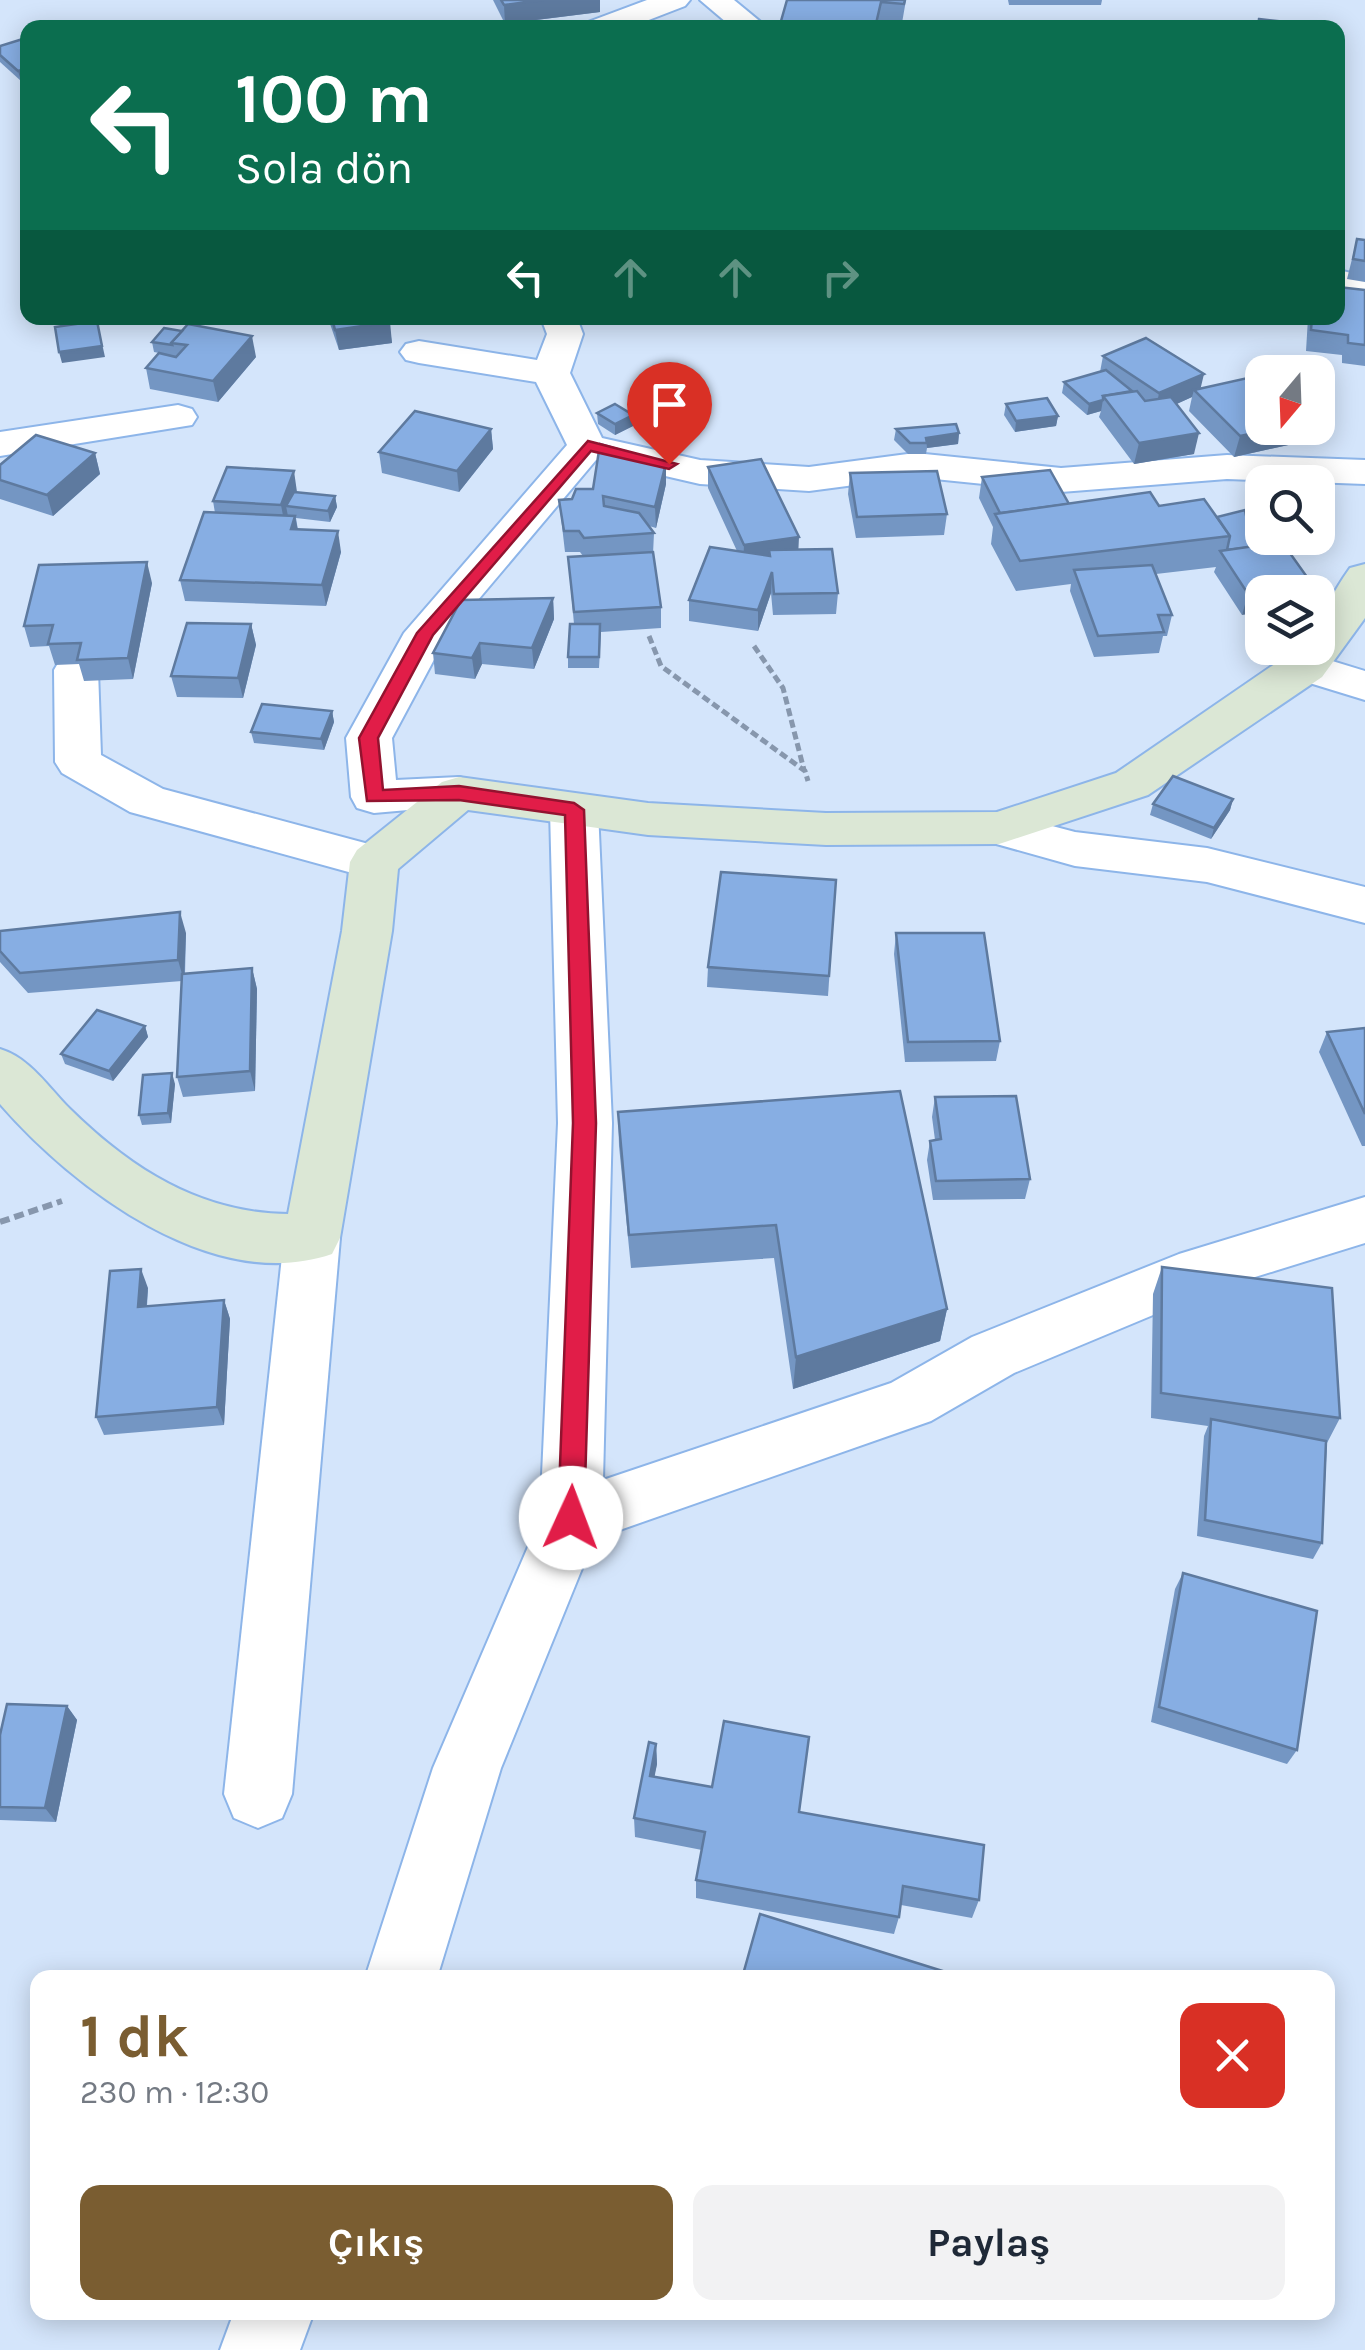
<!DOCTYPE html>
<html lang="tr">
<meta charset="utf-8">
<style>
body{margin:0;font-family:Karla,sans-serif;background:#f2f2f3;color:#1f2937;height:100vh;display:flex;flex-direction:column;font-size:38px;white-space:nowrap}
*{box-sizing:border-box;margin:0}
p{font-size:32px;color:#747a83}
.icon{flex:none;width:55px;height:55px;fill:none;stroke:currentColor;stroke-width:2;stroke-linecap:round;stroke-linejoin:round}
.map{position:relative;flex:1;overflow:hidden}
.panel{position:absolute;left:30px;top:1970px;width:1305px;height:350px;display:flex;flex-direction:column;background:#fff;border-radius:20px;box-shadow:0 5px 25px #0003}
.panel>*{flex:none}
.top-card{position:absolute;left:20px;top:20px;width:1325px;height:305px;border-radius:20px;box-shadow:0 5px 25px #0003;background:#0b6e4f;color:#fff;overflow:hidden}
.needle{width:65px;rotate:199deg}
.tools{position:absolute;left:1245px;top:355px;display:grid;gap:20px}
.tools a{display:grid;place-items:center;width:90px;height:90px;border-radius:20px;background:#fff;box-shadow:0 5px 25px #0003;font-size:50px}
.pin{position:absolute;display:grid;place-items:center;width:85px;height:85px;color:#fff;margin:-102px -42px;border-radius:50% 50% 50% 0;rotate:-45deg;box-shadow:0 0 10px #0007}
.pin .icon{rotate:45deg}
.me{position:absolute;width:110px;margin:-55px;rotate:2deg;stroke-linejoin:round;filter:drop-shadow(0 0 8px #0008)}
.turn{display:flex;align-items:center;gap:35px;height:210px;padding:0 50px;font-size:45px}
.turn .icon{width:130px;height:130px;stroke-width:2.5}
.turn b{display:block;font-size:70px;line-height:85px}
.lanes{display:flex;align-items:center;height:95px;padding:0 50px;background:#0003;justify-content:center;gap:50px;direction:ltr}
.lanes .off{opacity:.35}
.round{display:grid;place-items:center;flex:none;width:105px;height:105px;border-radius:20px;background:#f2f2f3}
.head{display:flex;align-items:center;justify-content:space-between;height:170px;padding:0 50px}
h1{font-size:60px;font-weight:700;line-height:75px;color:#7a5d31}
.button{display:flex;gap:20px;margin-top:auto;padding:20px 50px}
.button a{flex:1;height:115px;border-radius:20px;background:#7a5d31;color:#fff;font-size:40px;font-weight:700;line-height:115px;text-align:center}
.button a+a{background:#f2f2f3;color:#1f2937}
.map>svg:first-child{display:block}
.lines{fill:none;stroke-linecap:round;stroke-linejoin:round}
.street-casing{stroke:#8db5e9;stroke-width:4}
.secondary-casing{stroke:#8db5e9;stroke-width:4}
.path-far1{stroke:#8797ad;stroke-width:5;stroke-dasharray:8 4;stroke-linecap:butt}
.path{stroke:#8797ad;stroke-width:6;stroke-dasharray:10 5;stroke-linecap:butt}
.street{fill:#fff;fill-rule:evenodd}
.secondary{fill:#dbe7d5;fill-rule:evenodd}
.wall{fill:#7496c3}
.shaded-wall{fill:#5e7a9f}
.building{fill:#87aee3;stroke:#5e7a9f;stroke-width:2.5}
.route{fill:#e11d48;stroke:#92132f;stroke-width:2.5}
</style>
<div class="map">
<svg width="1365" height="2350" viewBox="0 0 1365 2350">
<rect width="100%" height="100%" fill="#d4e5fb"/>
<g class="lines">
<defs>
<g id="street">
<polygon points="647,0 690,0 685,6 628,28 584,28 588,22"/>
<polygon points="700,0 734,0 768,28 733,28"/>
<polygon points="1338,270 1365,276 1365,298 1338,292"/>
<polygon points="541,318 577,318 583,334 570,373 602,438 700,460 809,467 915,453 1061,468 1227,455 1365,460 1365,484 1227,479 1061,492 915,477 809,491 700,484 596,460 445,639 392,738 396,780 459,777 476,782 482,793 476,804 374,813 357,808 351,797 346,738 404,633 567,445 536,382 419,363 406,360 400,352 406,344 419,341 537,360 547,334"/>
<polygon points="178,405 192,409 197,417 192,425 0,456 0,432"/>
<polygon points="1306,653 1365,671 1365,700 1290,677 1284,667 1290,657"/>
<polygon points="76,656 92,660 98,670 101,755 163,789 391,850 398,862 391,874 374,879 130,812 62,773 55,762 54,670 60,660"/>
<polygon points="574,794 591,799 598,810 612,1123 603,1480 891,1383 972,1337 1179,1254 1365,1197 1365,1243 1213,1290 1014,1373 931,1421 594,1539 501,1768 437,1978 365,1978 433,1768 540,1519 558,1123 550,810 557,799"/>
<polygon points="999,812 1075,832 1207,848 1365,887 1365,923 1207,882 1075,866 982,840 975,828 982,816"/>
<polygon points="312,1215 332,1222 340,1238 292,1794 282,1818 258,1828 234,1818 224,1794 284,1238 292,1222"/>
<polygon points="234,2312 314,2312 300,2350 220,2350"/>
</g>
<path id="secondary" d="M 1365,564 L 1365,618 L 1322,677 L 1148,795 L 999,844 L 826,845 L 648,835 L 468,810 L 398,869 L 392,931 L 340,1238 L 332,1254 C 213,1295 73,1188 0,1104 L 0,1049 C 30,1058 48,1087 70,1109 C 131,1169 200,1213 288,1214 L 342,931 L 350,862 L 357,850 L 442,782 L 459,777 L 648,803 L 826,813 L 997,812 L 1116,773 L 1298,648 L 1318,648 C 1318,618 1333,592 1350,568 Z"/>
</defs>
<use href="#street" class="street-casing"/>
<use href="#secondary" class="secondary-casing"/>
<g class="path-far1">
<polyline points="649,636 661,666 805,771 808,781"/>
<polyline points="754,646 783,688 804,770"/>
</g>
<polyline class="path" points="0,1222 62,1201"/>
<use href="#street" class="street"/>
<use href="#secondary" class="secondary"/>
</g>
<g class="wall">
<polygon points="493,0 600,0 600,12 505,24"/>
<polygon points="787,0 906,0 902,23 879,21 878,28 780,28 781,21"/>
<polygon points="1008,0 1102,0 1101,5 1009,5"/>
<polygon points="26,38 21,81 0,62 0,46"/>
<polygon points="1357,239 1365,240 1365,282 1347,279"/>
<polygon points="1365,290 1365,366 1342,363 1342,355 1306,351 1308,318 1338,318"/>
<polygon points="328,318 388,318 392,343 339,350"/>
<polygon points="164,328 256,357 218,402 150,389 146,368 174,356 154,352 152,342"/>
<polygon points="1103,356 1200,389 1302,442 1234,457 1189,411 1192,397 1176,404 1194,454 1134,464 1099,417 1101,411 1087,415 1062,393 1064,382 1100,372"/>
<polygon points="1006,404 1058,416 1056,426 1015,432 1004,415"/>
<polygon points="597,413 633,415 633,426 615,435 598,424"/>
<polygon points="491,429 493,449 459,492 382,473 379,452"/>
<polygon points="896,429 959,433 958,444 927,448 926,454 908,454 894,440"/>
<polygon points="95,453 100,474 53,516 0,499 0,465"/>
<polygon points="666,463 666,484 656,528 649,526 654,533 653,554 661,607 661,628 601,632 599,668 568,668 568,657 574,624 568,557 583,556 580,552 565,552 559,500 572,499 593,489"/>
<polygon points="708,467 798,550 838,593 836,614 773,615 771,593 758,631 689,621 689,600 737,551 708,488"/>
<polygon points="850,473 947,514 944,535 856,538 848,494"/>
<polygon points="982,477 1069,504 1159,506 1217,517 1252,547 1282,542 1242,615 1214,572 1216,567 1156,574 1172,615 1167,636 1163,636 1159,653 1094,657 1070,591 1071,584 1016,591 991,544 993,527 979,498"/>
<polygon points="297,492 335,496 337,507 330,522 296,518 298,530 341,552 326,606 185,601 180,580 215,513 213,501"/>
<polygon points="152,583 133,679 84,681 79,664 55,665 49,646 30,647 24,626"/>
<polygon points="553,598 554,619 534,669 482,664 475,679 435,674 433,653"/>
<polygon points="251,624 256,645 243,698 177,697 171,676"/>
<polygon points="332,711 334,722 324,750 254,743 251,732"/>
<polygon points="1233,799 1230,810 1211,839 1150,815 1153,804"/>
<polygon points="836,880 828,996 707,987 708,967"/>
<polygon points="0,931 186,933 185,974 252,968 257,989 255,1091 183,1097 177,1077 182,981 28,993 0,962"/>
<polygon points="896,933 1000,1041 996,1061 905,1062 894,954"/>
<polygon points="145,1026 148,1037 113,1081 65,1064 61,1054"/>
<polygon points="1365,1028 1365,1146 1362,1146 1319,1052 1327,1032"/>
<polygon points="175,1084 171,1123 142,1125 139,1115"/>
<polygon points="935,1097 1030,1179 1025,1199 933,1200 927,1160 930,1141 935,1140 932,1117"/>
<polygon points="618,1112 947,1309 940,1341 793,1389 774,1258 631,1268 619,1146"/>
<polygon points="1162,1267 1340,1418 1327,1443 1322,1543 1313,1559 1197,1536 1204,1436 1208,1426 1151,1418 1153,1294"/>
<polygon points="148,1288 147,1306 224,1300 230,1319 224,1425 104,1435 96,1417"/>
<polygon points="1183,1573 1297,1750 1287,1764 1151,1722 1175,1589"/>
<polygon points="67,1706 77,1720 56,1822 0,1820 0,1735"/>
<polygon points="656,1744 657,1764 654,1776 799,1812 979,1900 972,1918 901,1905 899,1917 894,1934 696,1898 696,1880 702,1850 635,1837 634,1818"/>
</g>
<g class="shaded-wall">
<polygon points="543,0 600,0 600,12 505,24 504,5"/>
<polygon points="28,68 28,79 21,81 18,71"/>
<polygon points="97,321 105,357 62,363 59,352"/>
<polygon points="390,322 392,343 339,350 335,330"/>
<polygon points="252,336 256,357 218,402 213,381"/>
<polygon points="1204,374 1199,395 1194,390 1192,397 1155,414 1159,393"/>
<polygon points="1103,400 1101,411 1087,415 1089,404"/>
<polygon points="633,415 633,426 615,435 615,424"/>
<polygon points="1058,416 1056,426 1015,432 1016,421"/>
<polygon points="1278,428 1306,428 1302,442 1234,457 1240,436"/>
<polygon points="491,429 493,449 459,492 457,471"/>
<polygon points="959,433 958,444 927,448 926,438"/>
<polygon points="1199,433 1194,454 1134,464 1139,443"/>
<polygon points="95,453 100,474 53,516 47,495"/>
<polygon points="666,463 666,484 656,528 655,507"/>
<polygon points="294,471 297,492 286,506 288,516 285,526 281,505"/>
<polygon points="335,496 337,507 330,522 328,511"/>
<polygon points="295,516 299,536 291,529"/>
<polygon points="338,531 341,552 326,606 322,585"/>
<polygon points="799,537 798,558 769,550 769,562 743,566 744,545"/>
<polygon points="147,562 152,583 133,679 128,658"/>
<polygon points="772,572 771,593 758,631 758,610"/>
<polygon points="1312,584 1310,592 1262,592 1262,612 1242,615 1248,594"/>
<polygon points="553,598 554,619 534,669 532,648"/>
<polygon points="251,624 256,645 243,698 238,678"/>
<polygon points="480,643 482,664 475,679 472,658"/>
<polygon points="332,711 334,722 324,750 321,739"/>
<polygon points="1233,799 1230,810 1211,839 1214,828"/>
<polygon points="180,912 186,933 184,981 178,960"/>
<polygon points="252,968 257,989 255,1091 250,1071"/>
<polygon points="145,1026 148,1037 113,1081 109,1071"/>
<polygon points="172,1073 175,1084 171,1123 168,1113"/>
<polygon points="141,1269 148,1288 145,1325 138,1307"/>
<polygon points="224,1300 230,1319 224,1425 217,1407"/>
<polygon points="947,1309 940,1341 793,1389 796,1357"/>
<polygon points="67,1706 77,1720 56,1822 45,1808"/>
<polygon points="656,1744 657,1764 651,1795 650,1776"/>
</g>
<g class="building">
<polygon points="501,0 543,0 504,5"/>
<polygon points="787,0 905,0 904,4 881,2 875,28 781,21"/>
<polygon points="1259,19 1306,24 1305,28 1258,28"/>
<polygon points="26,38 28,68 18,71 0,55 0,46"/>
<polygon points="1357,239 1365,240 1365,261 1353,259"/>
<polygon points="1338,287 1365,290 1365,345 1348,343 1348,335 1311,330 1312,318 1338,318"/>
<polygon points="332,318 388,318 390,322 335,330"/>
<polygon points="97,321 102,346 59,352 55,327"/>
<polygon points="188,324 252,336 213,381 146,368 159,353 176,357 187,345 171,343"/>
<polygon points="164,328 182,331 171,343 172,345 152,342"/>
<polygon points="1146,338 1204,374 1159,393 1103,356"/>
<polygon points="1106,370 1132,391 1103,396 1103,400 1089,404 1064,382"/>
<polygon points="1261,375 1262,376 1262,428 1278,428 1240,436 1194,390"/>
<polygon points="1137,391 1145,401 1171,397 1199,433 1139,443 1103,396"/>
<polygon points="1047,398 1058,416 1016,421 1006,404"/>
<polygon points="615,404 633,415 615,424 597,413"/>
<polygon points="415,411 491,429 457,471 379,452"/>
<polygon points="956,424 959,433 926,438 927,443 910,443 896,429"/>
<polygon points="36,435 95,453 47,495 0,480 0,465"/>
<polygon points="600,444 666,463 655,507 603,496 604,506 639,513 654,533 584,538 579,531 564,531 559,500 572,499 576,489 593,489"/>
<polygon points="761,459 799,537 744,545 708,467"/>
<polygon points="227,467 294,471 281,505 213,501"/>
<polygon points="1050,470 1069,504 1000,513 982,477"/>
<polygon points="937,471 947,514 857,517 850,473"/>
<polygon points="294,492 335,496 328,511 286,506"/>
<polygon points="1150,492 1159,506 1204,499 1230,536 1020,561 995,514"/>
<polygon points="1245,510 1252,547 1227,550 1230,536 1217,517"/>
<polygon points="204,512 295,516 291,529 338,531 322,585 180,580"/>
<polygon points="1282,542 1312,584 1248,594 1220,551"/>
<polygon points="710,547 770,556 769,550 832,549 838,593 774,594 772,572 758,610 689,600"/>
<polygon points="653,552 661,607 574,612 568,557"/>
<polygon points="147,562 128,658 77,660 81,643 48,644 53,625 24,626 39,565"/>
<polygon points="1152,565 1172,615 1158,615 1164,632 1098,636 1074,570"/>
<polygon points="553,598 532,648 480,643 472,658 433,653 461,600"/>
<polygon points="187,623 251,624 238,678 171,676"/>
<polygon points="570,624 600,624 599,657 568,657"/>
<polygon points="262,704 332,711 321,739 251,732"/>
<polygon points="1173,776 1233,799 1214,828 1153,804"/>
<polygon points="721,872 836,880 829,976 708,967"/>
<polygon points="180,912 178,960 20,973 0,951 0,931"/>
<polygon points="896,933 984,933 1000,1041 908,1042"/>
<polygon points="252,968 250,1071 177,1077 182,974"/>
<polygon points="97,1010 145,1026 109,1071 61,1054"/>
<polygon points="1365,1028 1365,1114 1327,1032"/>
<polygon points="172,1073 168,1113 139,1115 143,1075"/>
<polygon points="900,1091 947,1309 796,1357 776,1225 629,1235 618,1112"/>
<polygon points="1016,1096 1030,1179 936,1181 930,1141 941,1139 935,1097"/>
<polygon points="1162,1267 1332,1288 1340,1418 1161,1393"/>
<polygon points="141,1269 138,1307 224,1300 217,1407 96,1417 110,1271"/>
<polygon points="1211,1419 1326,1441 1322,1543 1205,1520"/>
<polygon points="1183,1573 1317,1611 1297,1750 1159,1707"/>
<polygon points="7,1704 67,1706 45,1808 0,1807 0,1735"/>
<polygon points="724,1721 809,1737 799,1812 984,1845 979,1900 903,1886 899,1917 696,1880 705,1832 634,1818 649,1742 656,1744 650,1776 712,1787"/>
<polygon points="760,1914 965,1978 742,1978"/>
</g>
<polygon class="route" points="588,441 677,464 669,469 591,451 433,635 378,738 383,790 459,786 574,803 584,810 596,1123 584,1518 580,1527 571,1530 562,1527 558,1518 573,1123 565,815 459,800 367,801 359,738 417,633"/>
</svg>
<div class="tools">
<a><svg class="needle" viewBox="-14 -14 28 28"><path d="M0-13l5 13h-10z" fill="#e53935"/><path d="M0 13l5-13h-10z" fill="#747a83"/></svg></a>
<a><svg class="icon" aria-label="search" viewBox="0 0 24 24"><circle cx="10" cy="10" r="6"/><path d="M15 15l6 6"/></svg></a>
<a><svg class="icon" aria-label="layers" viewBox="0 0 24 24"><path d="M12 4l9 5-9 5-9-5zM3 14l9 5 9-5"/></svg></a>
</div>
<div class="pin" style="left:669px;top:464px;background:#d93025"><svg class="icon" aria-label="arrive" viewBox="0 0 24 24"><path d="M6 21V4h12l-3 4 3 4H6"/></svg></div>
<svg class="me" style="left:571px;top:1518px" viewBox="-20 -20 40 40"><circle r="19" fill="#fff"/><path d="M0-13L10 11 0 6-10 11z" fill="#e11d48"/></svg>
<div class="top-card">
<div class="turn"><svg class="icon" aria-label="left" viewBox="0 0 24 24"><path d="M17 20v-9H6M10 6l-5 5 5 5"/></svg><div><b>100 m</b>Sola dön</div></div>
<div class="lanes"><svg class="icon" aria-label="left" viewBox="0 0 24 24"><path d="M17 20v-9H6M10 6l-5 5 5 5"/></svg><svg class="icon off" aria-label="ahead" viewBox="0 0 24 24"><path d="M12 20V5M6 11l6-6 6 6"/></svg><svg class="icon off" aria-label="ahead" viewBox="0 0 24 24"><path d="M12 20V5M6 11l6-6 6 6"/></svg><svg class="icon off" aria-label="right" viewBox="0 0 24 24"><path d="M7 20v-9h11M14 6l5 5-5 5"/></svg></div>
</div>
<section class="panel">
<div class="head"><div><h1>1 dk</h1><p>230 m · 12:30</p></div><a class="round" style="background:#d93025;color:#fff"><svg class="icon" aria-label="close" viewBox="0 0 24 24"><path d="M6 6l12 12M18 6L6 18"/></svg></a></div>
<div class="button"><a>Çıkış</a><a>Paylaş</a></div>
</section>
</div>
